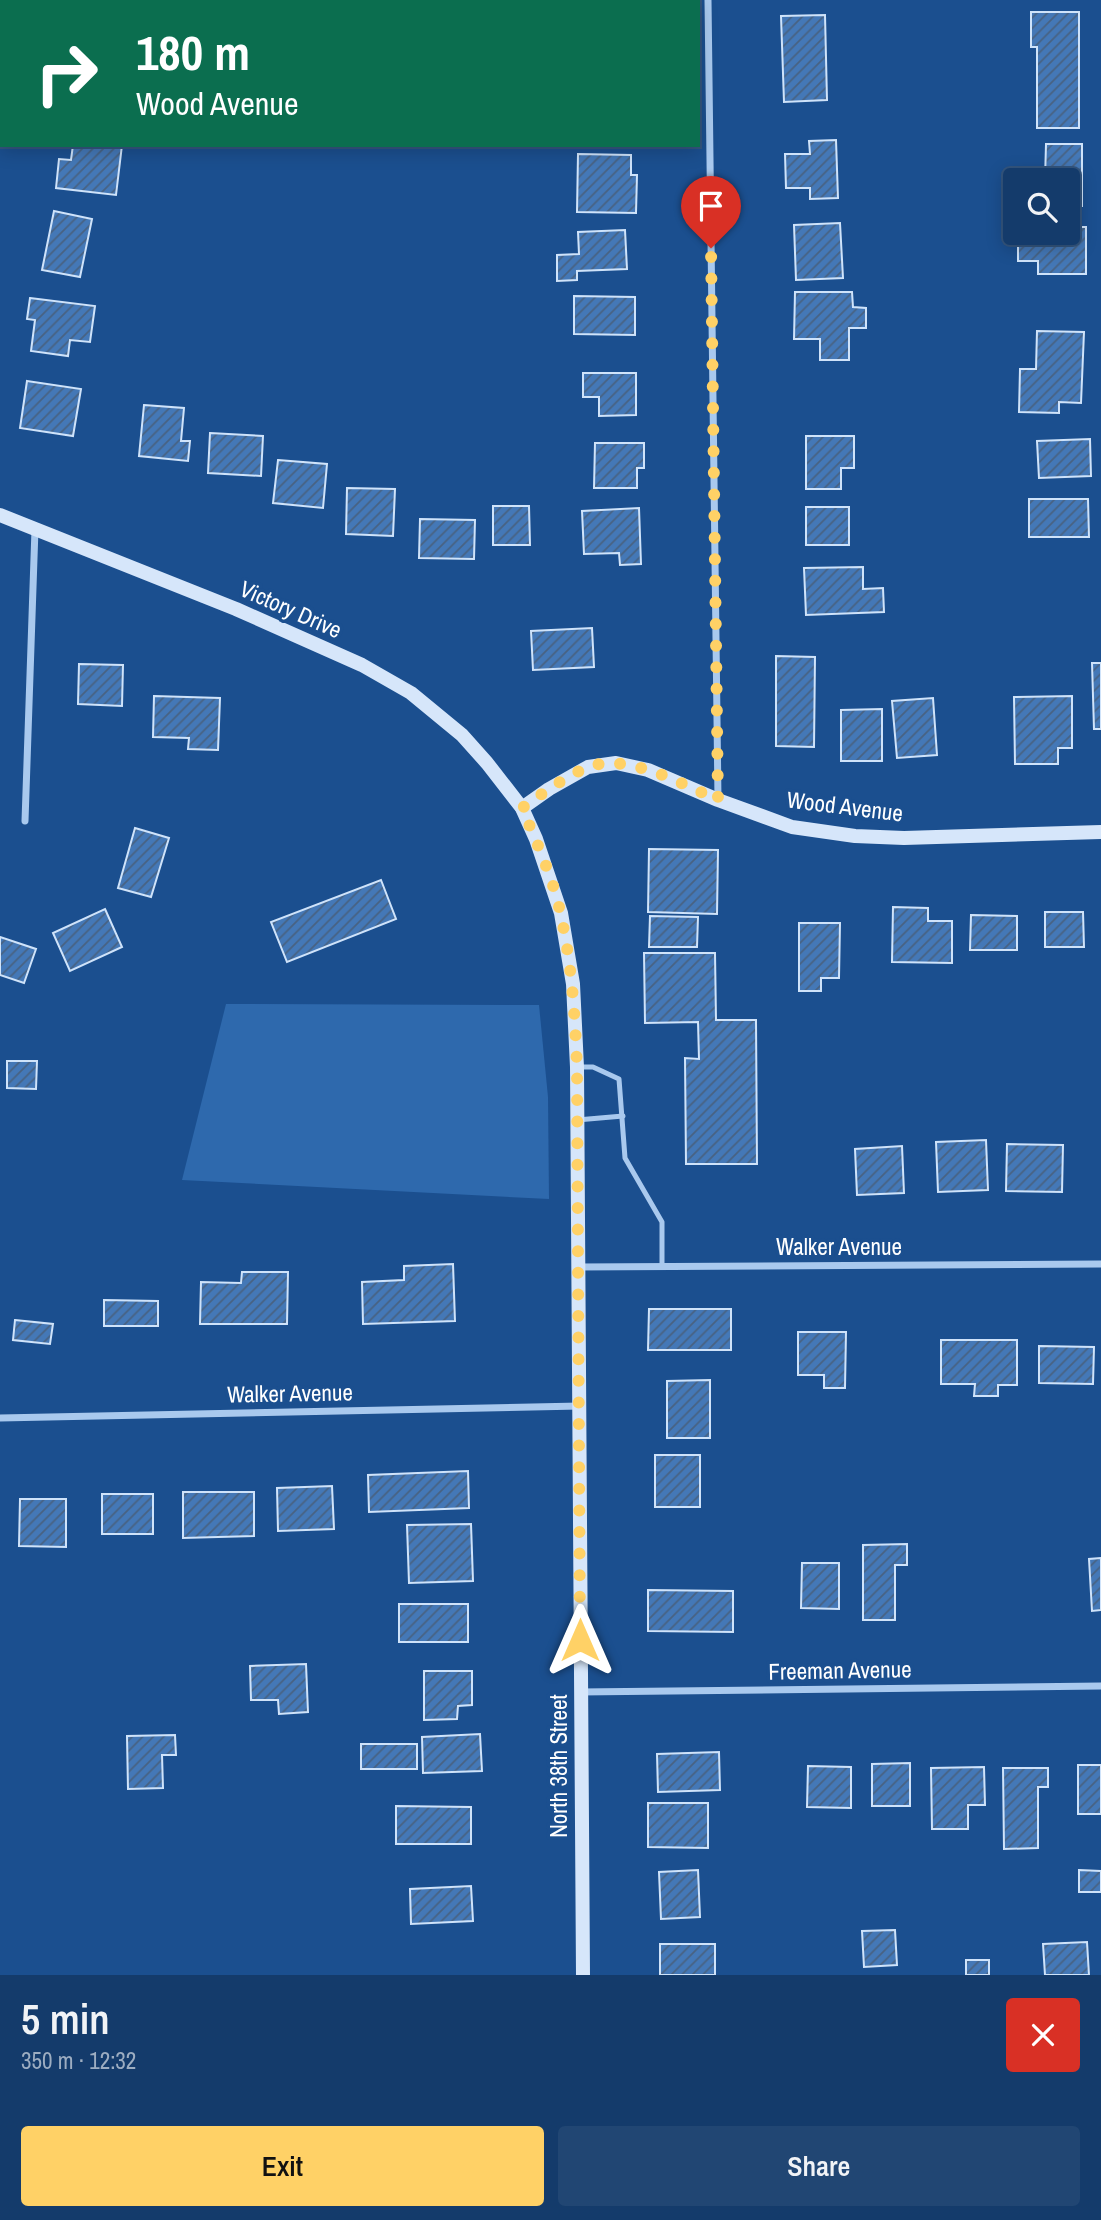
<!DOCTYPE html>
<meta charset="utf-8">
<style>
body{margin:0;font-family:"Archivo Narrow",sans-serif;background:#214673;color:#f1f3f6;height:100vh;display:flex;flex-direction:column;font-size:26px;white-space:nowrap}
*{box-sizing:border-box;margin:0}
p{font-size:23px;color:#9dadc1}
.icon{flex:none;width:38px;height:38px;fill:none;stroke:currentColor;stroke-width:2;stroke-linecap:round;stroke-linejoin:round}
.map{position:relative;height:1975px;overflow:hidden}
.panel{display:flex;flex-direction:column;background:#143b6b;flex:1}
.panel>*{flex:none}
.top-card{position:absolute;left:0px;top:0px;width:700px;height:147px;box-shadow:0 4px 18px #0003,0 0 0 2px #33557e;background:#0b6e4f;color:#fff;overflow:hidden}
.controls{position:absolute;left:1003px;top:168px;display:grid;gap:14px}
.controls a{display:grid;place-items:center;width:77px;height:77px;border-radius:7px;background:#143b6b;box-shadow:0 4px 18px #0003,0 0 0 2px #33557e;font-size:35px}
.pin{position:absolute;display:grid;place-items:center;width:60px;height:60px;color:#fff;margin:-72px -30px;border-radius:50% 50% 50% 0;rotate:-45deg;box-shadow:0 0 7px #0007}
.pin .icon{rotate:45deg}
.me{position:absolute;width:77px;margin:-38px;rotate:0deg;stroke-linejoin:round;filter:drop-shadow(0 0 5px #0008)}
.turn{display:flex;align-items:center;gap:24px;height:147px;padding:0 21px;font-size:32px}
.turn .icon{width:91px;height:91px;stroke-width:2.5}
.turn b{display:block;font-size:49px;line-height:60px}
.round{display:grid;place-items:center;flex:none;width:74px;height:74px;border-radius:7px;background:#214673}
.overview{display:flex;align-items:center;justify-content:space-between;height:119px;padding:0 21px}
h1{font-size:42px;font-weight:600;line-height:52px}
.button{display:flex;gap:14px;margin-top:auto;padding:14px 21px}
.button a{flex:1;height:80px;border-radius:7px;background:#ffd166;color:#111;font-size:28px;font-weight:600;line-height:80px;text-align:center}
.button a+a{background:#214673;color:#f1f3f6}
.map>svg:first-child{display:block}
.grass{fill:#2e69ad}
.building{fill:url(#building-hatch);stroke:#cfe3fa;stroke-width:2}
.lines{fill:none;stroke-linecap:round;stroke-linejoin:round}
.lane{stroke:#a9c9ee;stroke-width:5}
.street{stroke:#a9c9ee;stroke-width:7}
.secondary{stroke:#d6e6fa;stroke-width:14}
.route{stroke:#ffd166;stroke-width:12;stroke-dasharray:0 21.6}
.labels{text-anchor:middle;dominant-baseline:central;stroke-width:7;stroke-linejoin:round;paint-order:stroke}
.street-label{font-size:23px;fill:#fff;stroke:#1b4f8f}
</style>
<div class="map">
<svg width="1101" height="1975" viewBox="0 0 1101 1975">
<defs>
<pattern id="building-hatch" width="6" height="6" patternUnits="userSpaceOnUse" patternTransform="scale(1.75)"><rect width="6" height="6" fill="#4478b7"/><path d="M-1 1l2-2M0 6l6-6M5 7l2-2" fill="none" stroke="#486282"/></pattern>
</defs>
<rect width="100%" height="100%" fill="#1b4f8f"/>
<polygon class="grass" points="226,1004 539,1005 548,1097 549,1199 182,1180"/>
<g class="building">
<polygon points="1031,12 1079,12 1079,128 1037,128 1037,47 1031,47"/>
<polygon points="825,15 827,100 784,102 781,16"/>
<polygon points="836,140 838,198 810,199 810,188 786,188 785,154 810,154 809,141"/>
<polygon points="1046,144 1082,144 1082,206 1068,206 1068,180 1045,180"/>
<polygon points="73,145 122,145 116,195 56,188 59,159 71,160"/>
<polygon points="578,154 631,155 631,175 637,175 636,213 577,212"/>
<polygon points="54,211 92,219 80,277 42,270"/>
<polygon points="840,223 843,278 796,280 794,225"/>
<polygon points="1068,227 1086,227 1086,274 1038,274 1038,261 1018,261 1018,233 1068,233"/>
<polygon points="625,230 627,269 577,271 577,280 557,281 557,255 579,254 578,232"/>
<polygon points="795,292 852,292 853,307 866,308 866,328 849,328 849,360 820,360 820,339 794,339"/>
<polygon points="574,296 635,297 635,335 574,334"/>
<polygon points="30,298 95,306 90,342 70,340 68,356 31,351 35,320 27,319"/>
<polygon points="1037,331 1084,332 1081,403 1059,402 1059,413 1019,412 1020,369 1036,369"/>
<polygon points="583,373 636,373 636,415 599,416 599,397 583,397"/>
<polygon points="27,381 81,389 73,436 20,428"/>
<polygon points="144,405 184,408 181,441 190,441 188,461 139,456"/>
<polygon points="210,433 263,436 261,476 208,473"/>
<polygon points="806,436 854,436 854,468 841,468 841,489 806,489"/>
<polygon points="1090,439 1091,476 1039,478 1037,441"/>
<polygon points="595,443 644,443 644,468 637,468 637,488 594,488"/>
<polygon points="278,460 327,464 323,508 273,503"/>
<polygon points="347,488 395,489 393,536 346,534"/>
<polygon points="1029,499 1088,499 1089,537 1029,537"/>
<polygon points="493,506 529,506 530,545 493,545"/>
<rect x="806" y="507" width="43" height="38"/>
<polygon points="639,508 641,564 620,565 619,553 584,554 582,511"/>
<polygon points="420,519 475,520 474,559 419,558"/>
<polygon points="863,567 863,589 883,588 884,612 806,615 804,568"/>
<polygon points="592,628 594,667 533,670 531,631"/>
<polygon points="776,656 815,657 814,747 776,746"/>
<polygon points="1092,663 1101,663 1101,729 1094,729"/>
<polygon points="79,664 123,665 122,706 78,704"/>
<polygon points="154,696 220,698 218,750 188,749 189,738 153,737"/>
<polygon points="1072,696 1072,748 1058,748 1058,764 1015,764 1014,697"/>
<polygon points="933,698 937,755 897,758 892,701"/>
<polygon points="882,709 882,761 841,761 841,710"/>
<polygon points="135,828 169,838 151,897 118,888"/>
<polygon points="649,849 718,850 717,914 648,912"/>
<polygon points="381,880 396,919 287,962 271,922"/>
<polygon points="893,907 928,908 928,921 952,921 952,963 892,962"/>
<polygon points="105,909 122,947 70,971 53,933"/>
<polygon points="1045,912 1083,912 1084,947 1045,947"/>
<polygon points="971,915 1017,916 1017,950 970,950"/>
<polygon points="650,916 698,917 697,947 649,947"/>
<polygon points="799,923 840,923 839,978 821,978 821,991 799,991"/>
<polygon points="0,937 36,949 24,983 0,975"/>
<polygon points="644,953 715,953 716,1020 756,1020 757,1164 686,1164 685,1058 699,1059 698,1022 645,1023"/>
<polygon points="7,1061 37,1061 36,1089 7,1088"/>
<polygon points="986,1140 988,1190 938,1192 936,1142"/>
<polygon points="1007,1144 1063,1145 1062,1192 1006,1191"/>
<polygon points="902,1146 904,1193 857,1195 855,1149"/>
<polygon points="453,1264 455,1321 363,1324 362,1282 404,1280 404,1266"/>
<polygon points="242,1272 288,1272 287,1324 200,1324 201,1282 241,1283"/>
<polygon points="104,1300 158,1301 158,1326 104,1326"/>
<polygon points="649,1309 731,1309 731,1350 648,1350"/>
<polygon points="15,1320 53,1324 50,1344 13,1340"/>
<polygon points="798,1332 846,1332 845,1388 824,1388 824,1375 798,1375"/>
<polygon points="941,1340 1017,1340 1017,1385 998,1385 998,1396 974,1396 975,1384 941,1384"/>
<polygon points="1039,1346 1094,1347 1093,1384 1039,1383"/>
<polygon points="710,1380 710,1438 667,1438 667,1381"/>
<rect x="655" y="1455" width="45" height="52"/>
<polygon points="468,1471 469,1508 369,1512 368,1475"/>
<polygon points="332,1486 334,1529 278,1531 277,1488"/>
<polygon points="183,1492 254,1492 254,1536 183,1538"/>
<rect x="102" y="1494" width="51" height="40"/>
<polygon points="20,1499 66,1499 66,1547 19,1546"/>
<polygon points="471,1524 473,1581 409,1583 407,1525"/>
<polygon points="907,1544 907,1565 895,1565 895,1620 863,1620 863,1545"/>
<polygon points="1101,1558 1101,1610 1092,1611 1089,1559"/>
<polygon points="802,1563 839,1563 839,1609 801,1608"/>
<polygon points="648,1590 733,1591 733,1632 648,1631"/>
<rect x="399" y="1604" width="69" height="38"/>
<polygon points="306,1664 308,1712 279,1714 278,1700 251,1700 250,1666"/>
<polygon points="424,1671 472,1671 472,1705 458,1706 457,1719 424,1720"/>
<polygon points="480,1734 482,1771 423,1773 422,1737"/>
<polygon points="175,1735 176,1755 162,1755 163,1788 128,1789 127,1736"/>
<rect x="361" y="1744" width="56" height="25"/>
<polygon points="719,1752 720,1790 658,1792 657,1754"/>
<polygon points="910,1763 910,1806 872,1806 872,1764"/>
<rect x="1078" y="1765" width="23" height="49"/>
<polygon points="808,1766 851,1767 851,1808 807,1807"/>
<polygon points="984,1767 985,1805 968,1805 968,1829 932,1829 931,1768"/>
<polygon points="1003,1768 1048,1768 1048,1787 1038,1787 1038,1848 1004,1849"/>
<polygon points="648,1803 708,1803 708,1848 648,1847"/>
<polygon points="396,1806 471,1807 471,1844 396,1844"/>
<polygon points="698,1870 700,1917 661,1919 659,1872"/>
<polygon points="1079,1870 1101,1871 1101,1892 1079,1892"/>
<polygon points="471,1886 473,1921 411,1924 410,1889"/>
<polygon points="895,1930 897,1965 864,1967 862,1931"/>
<polygon points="1087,1942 1089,1975 1045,1975 1043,1944"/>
<rect x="660" y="1944" width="55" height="31"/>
<rect x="966" y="1960" width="23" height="15"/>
</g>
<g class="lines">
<g class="lane">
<polyline points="578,1067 593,1067 619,1079 625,1158 662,1222 662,1267"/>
<polyline points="577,1120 623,1116"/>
</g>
<g class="street">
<polyline points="708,0 718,799"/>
<polyline points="25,821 35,529"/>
<polyline points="578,1267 1101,1264"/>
<polyline points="0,1418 580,1406"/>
<polyline points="580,1692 1101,1686"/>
</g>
<g class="secondary">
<polyline points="0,16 2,7"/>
<polyline points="0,515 236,609 362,665 411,693 462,735 487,763 522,808 536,839 561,913 573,984 577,1067 583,1975"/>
<polyline points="522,808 549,789 588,767 616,763 648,770 718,800 792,827 855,836 904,838 1101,832"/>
</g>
</g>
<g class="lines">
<path class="route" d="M 580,1640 L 577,1068 C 575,1016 572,966 561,916 C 554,880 536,841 522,808 C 542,794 563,778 586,768 C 625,751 682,784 718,800 L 711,248"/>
</g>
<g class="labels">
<g class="street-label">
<text transform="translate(291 609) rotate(24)">Victory Drive</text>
<text transform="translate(845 806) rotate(7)">Wood Avenue</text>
<text x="839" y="1246">Walker Avenue</text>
<text transform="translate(290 1393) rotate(-1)">Walker Avenue</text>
<text transform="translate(840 1670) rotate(-1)">Freeman Avenue</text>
<text transform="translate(558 1766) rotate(-90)">North 38th Street</text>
</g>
</g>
</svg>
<div class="controls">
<a><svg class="icon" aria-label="search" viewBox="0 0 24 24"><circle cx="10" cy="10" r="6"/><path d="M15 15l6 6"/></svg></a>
</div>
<div class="pin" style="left:711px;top:248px;background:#d93025"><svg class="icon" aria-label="arrive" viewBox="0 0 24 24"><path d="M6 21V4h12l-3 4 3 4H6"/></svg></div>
<svg class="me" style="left:580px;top:1640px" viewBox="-20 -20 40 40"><path d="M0-17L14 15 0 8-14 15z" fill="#ffd166" stroke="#fff" stroke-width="4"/></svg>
<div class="top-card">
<div class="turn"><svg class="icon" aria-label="right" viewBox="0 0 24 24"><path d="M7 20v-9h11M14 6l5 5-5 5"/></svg><div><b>180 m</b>Wood Avenue</div></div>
</div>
</div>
<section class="panel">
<div class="overview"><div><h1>5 min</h1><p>350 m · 12:32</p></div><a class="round" style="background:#d93025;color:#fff"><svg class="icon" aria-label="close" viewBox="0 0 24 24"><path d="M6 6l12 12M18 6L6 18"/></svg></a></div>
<div class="button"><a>Exit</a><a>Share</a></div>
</section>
